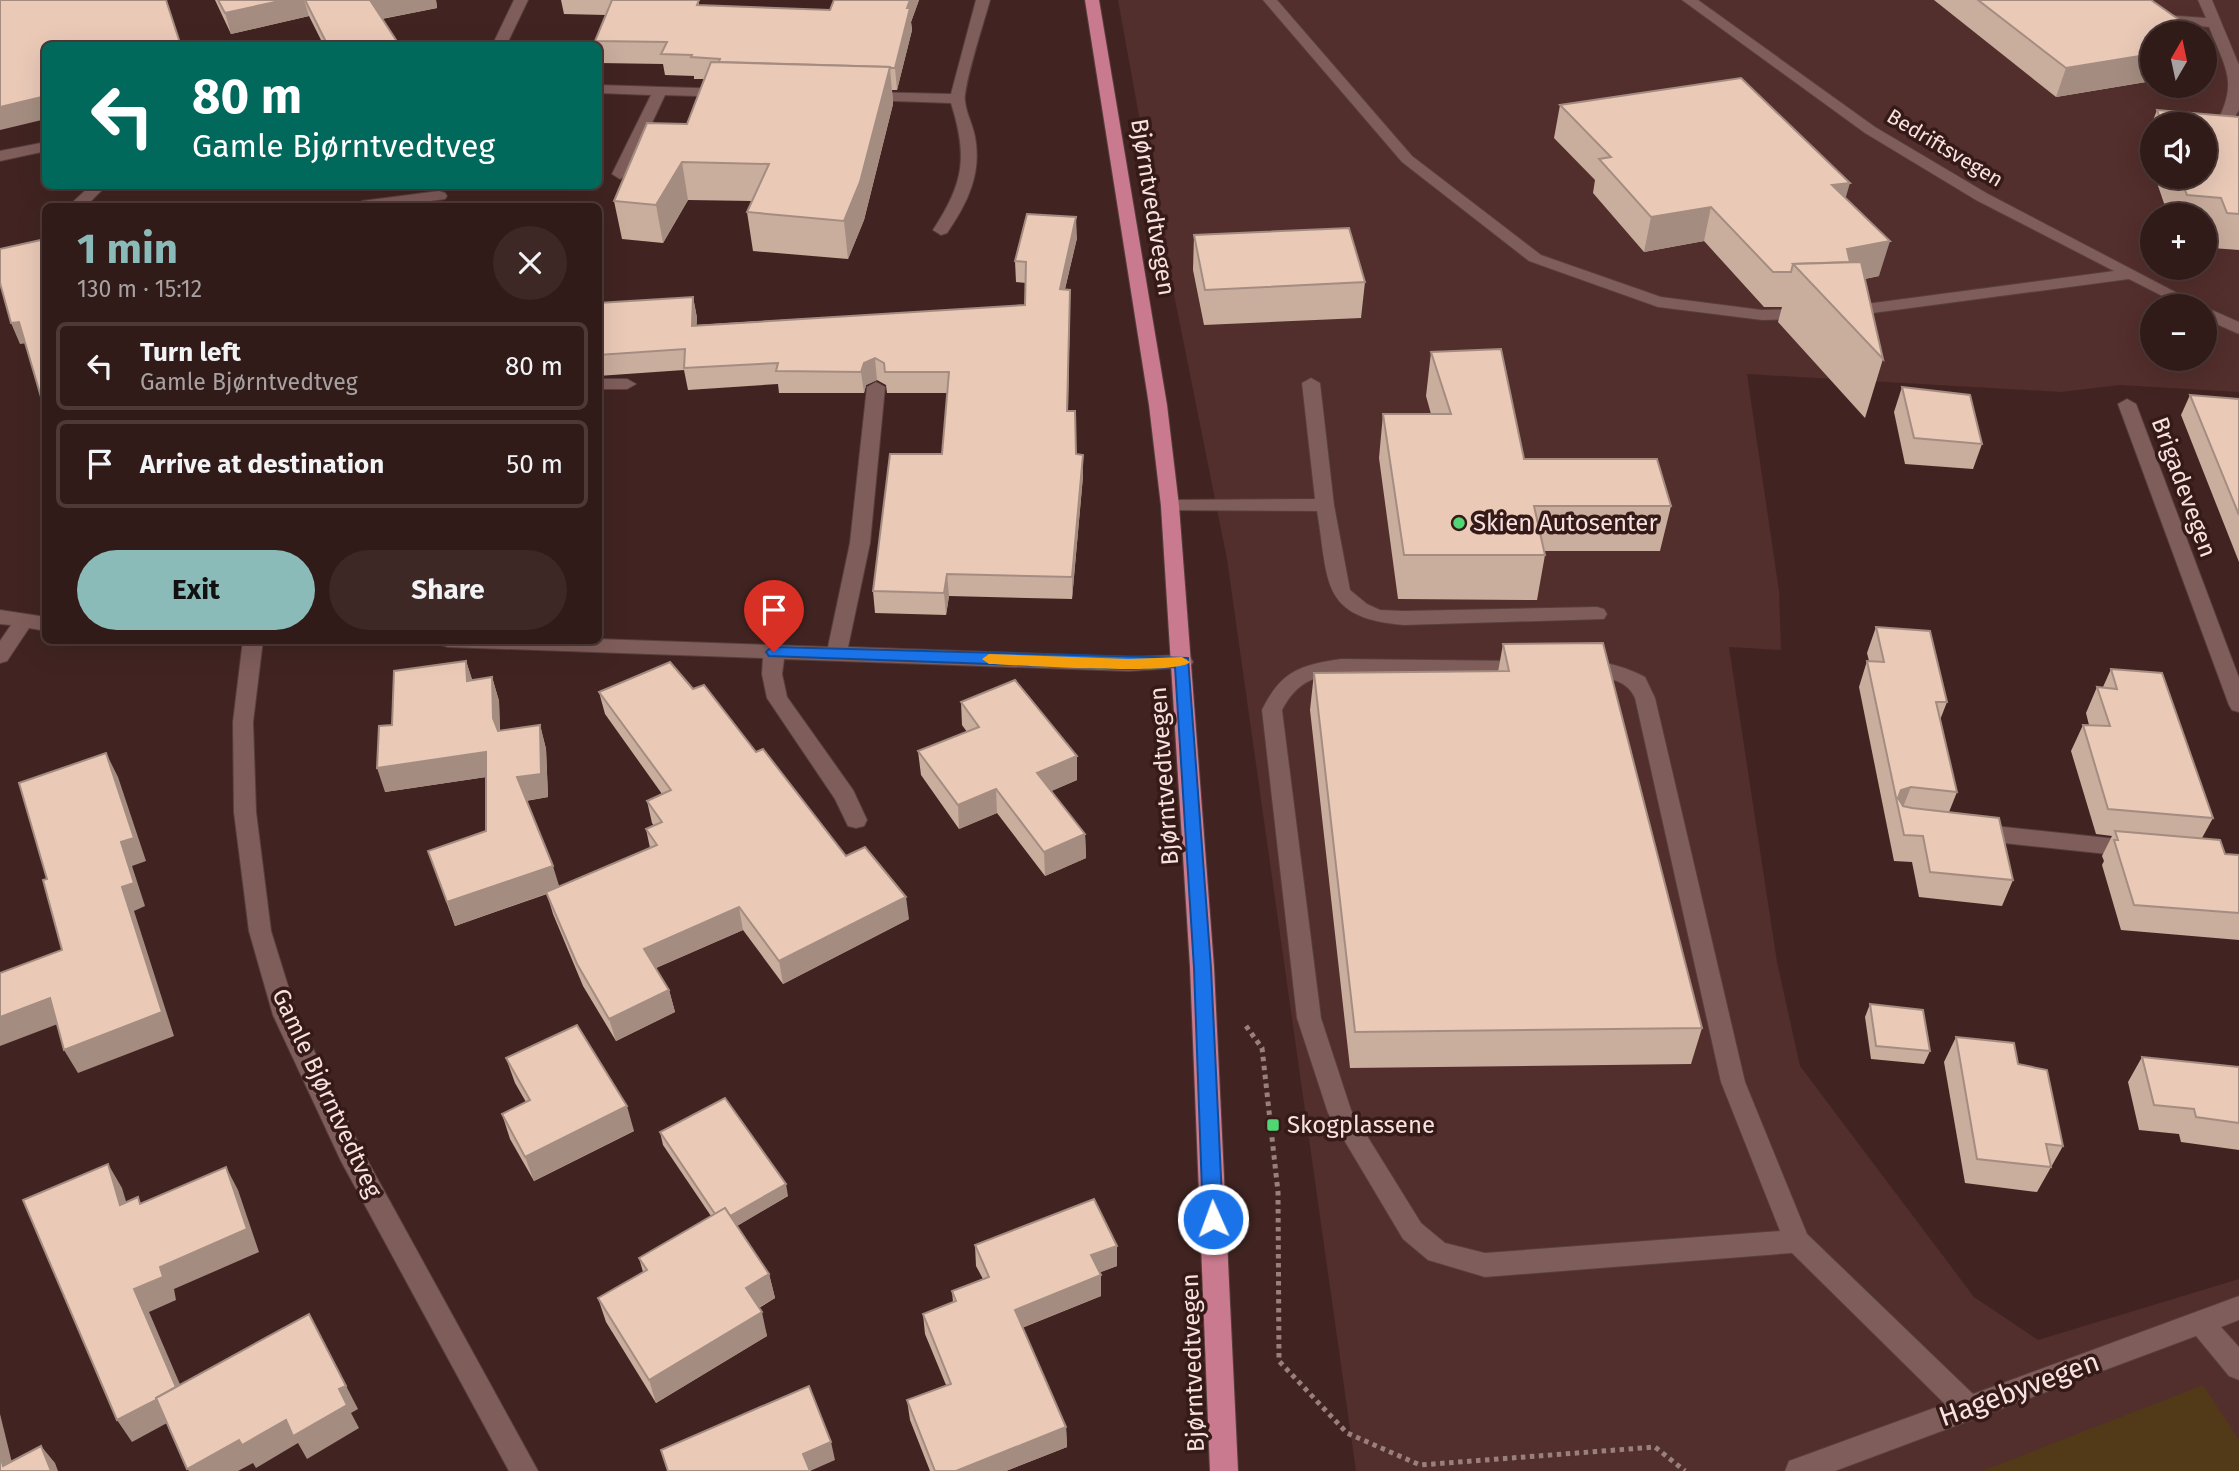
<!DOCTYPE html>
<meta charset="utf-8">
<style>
body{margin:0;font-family:"Fira Sans",sans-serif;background:#3d2826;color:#f1f3f6;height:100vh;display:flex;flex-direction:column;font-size:26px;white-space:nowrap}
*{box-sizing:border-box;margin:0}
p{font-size:23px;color:#a8a1a2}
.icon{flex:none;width:38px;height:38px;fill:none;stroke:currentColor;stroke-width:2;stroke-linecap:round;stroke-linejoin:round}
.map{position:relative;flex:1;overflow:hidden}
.details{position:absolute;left:42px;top:203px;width:560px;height:441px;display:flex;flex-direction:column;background:#311b19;border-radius:10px;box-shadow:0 7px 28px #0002,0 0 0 2px #4c3938}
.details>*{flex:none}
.guide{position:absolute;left:42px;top:42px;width:560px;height:147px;border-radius:10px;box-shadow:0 7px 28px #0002,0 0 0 2px #4c3938;background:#00695c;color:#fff;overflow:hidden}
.needle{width:46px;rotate:9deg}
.fabs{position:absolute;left:2140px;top:21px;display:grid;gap:14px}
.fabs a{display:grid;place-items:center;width:77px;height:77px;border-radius:50%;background:#311b19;box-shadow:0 7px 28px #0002,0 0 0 2px #4c3938;font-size:35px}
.pin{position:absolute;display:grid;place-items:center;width:60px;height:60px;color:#fff;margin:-72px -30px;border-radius:50% 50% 50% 0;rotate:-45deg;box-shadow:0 0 7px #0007}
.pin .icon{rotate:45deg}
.me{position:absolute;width:77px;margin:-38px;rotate:358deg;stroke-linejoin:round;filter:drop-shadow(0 0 5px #0008)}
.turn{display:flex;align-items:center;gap:24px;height:147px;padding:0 35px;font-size:32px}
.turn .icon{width:91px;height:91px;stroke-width:2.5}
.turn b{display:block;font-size:49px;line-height:60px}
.round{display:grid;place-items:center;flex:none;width:74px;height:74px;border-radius:37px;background:#3d2826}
.overview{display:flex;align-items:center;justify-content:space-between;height:119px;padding:0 35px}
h1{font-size:42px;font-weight:700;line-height:52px;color:#8bbbb9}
.action{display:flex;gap:14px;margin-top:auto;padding:14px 35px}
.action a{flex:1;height:80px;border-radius:42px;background:#8bbbb9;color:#111;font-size:28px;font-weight:700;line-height:80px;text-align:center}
.action a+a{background:#3d2826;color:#f1f3f6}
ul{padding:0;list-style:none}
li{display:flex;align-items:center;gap:21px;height:88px;margin:0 14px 10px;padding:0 21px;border:4px solid #4c3938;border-radius:10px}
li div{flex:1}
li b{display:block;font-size:26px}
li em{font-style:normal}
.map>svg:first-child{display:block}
.built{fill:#522e2c;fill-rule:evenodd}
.green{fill:#523a18}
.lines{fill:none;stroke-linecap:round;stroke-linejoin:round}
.minor-casing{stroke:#583f3d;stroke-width:2}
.major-casing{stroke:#583f3d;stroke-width:2}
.path{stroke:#99807d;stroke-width:5;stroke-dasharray:4.5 4.5;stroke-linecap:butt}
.minor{fill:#7f5d5a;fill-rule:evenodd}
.major{fill:#ca7a8e;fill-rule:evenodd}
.wall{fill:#c9ad9d}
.shaded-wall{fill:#a48d80}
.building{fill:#eac9b7;stroke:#a48d80;stroke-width:2}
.route{fill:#1a73e8;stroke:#114b97;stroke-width:2}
.slow{fill:#f59e0b}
.poi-dot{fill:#52d673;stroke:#361a18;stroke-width:2.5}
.labels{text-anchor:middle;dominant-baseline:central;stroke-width:7;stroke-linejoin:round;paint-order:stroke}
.far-street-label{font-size:21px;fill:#f6e2e0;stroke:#361a18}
.street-label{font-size:24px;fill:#f6e2e0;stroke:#361a18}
.poi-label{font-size:24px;fill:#f6e2e0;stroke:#361a18;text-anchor:start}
.near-street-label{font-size:28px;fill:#f6e2e0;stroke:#361a18}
</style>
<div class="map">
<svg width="2239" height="1471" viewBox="0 0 2239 1471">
<rect width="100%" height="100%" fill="#412421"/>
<path class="built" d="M 1118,0 L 2239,0 L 2239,392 L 2120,385 L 2061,392 L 1747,374 L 1779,591 L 1781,650 L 1729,647 L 1777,962 L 1800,1066 L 1974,1297 L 2038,1340 L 2239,1279 L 2239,1471 L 1356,1471 L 1227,559 L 1147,160 ZM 2152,33 L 2205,33 L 2205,86 L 2152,86 ZM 2152,124 L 2205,124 L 2205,177 L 2152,177 ZM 2152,215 L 2205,215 L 2205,268 L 2152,268 ZM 2152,306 L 2205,306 L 2205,359 L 2152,359 Z"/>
<polygon class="green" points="2203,1385 2239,1440 2239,1471 1982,1471"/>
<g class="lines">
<defs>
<g id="minor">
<polygon points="514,0 528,0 506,46 492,46"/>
<path d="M 976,0 L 990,0 C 985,19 963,86 965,101 C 966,113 973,125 975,137 C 982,174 967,204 947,233 L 941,235 L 933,230 C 964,183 968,157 951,103 L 865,100 L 858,96 L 865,92 L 951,94 Z"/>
<polygon points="1263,0 1277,0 1412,156 1541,255 1661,297 1762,310 1807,309 1815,314 1807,319 1762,320 1658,307 1529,261 1402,162"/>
<polygon points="1682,0 1698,0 1875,127 1988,194 2202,306 2182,306 2129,279 1843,317 1837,316 1835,312 1843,307 2114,271 1976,200 1865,133"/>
<path d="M 2198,0 L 2212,0 L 2239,65 L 2239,110 L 2224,134 L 2219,135 L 2212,131 C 2239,84 2228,74 2209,27 L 2153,22 L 2146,18 L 2153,14 L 2206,18 Z"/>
<polygon points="598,85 728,89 735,93 728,97 665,95 628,174 620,179 612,174 651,95 598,93"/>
<polygon points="46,142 46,151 0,161 0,151"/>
<polygon points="90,186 106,186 90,202 92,206 76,206 74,201"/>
<polygon points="439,191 445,193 447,196 445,199 394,206 354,206 362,201"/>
<polygon points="2205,307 2239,322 2239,334 2205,319"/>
<path d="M 1311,378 L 1320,383 L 1334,505 L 1350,590 L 1367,604 L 1380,610 L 1404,611 L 1597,607 L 1604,609 L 1607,614 L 1604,619 L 1404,625 C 1319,618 1329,581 1317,511 L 1163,510 L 1161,506 L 1170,500 L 1315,499 L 1302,383 Z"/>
<polygon points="598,379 627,379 636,384 627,389 598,389"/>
<polygon points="876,382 885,387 870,543 848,647 1129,657 1183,655 1190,657 1193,662 1190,667 1129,671 784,659 782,674 787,697 853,790 867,820 864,826 856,828 848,826 835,799 767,698 762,674 763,658 448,647 441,645 438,640 598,639 828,647 850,543 867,387"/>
<polygon points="2127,399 2136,404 2239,678 2239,712 2232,710 2229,705 2118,404"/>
<polygon points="0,610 46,617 46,631 29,628 7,661 0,663 0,641 11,625 0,624"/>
<polygon points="243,640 263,640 253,722 256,812 271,931 297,1015 360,1147 538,1471 509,1471 341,1161 273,1015 249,931 234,812 233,722"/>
<path d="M 1341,659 L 1526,661 L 1533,663 L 1536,668 L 1533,673 L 1526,675 L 1328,675 C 1306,679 1293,689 1282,710 L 1321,1018 L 1351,1110 L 1421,1223 L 1445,1243 L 1485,1253 L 1780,1231 L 1721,1082 L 1635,698 C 1624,674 1597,679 1575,673 L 1572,668 L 1575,663 C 1596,657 1626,667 1645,677 L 1655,698 L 1745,1082 L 1807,1234 L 1973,1394 L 2239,1296 L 2239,1320 L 2221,1327 L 2239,1347 L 2239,1380 L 2229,1376 L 2196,1336 L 1835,1471 L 1785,1471 L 1789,1461 L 1945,1404 L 1792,1253 L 1485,1277 L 1428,1260 L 1403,1239 L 1328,1113 L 1297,1018 L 1262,710 C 1281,671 1300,665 1341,659 Z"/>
<polygon points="1976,824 2136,841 2144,843 2147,849 2144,855 2136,857 1976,840 1968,838 1965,832 1968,826"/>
</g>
<polygon id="major" points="1085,0 1099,0 1167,405 1179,506 1214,967 1238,1471 1210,1471 1190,967 1161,506 1149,405"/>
</defs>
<use href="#minor" class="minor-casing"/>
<use href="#major" class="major-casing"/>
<polyline class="path" points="1246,1026 1262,1048 1278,1192 1279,1361 1347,1433 1420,1465 1655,1447 1685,1471"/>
<use href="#minor" class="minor"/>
<use href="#major" class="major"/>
</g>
<g class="wall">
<polygon points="215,0 436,0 437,8 382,19 400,46 324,46 309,16 231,34"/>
<polygon points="561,0 699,0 699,5 830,10 834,0 919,0 911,22 912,30 897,90 892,90 893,104 864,220 848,259 753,251 747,212 752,201 688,200 663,243 622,239 614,201 687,124 704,79 694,79 694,76 665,75 663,64 599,63 598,46 596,46 595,41 606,15 564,14"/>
<polygon points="1934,0 2151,0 2152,33 2152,81 2056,97"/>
<polygon points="1560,105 1845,198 1879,276 1865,279 1883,359 1865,418 1778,322 1782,307 1764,307 1704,241 1644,252 1593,193 1595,180 1554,138"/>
<polygon points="2157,110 2239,117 2239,250 2212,248 2206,232 2205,232 2205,215 2168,215 2155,177 2205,177 2205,124 2152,124 2152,170 2144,144"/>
<polygon points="1194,235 1365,282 1361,318 1204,325 1193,270"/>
<polygon points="1077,238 1065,289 1070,290 1068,411 1076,454 1083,455 1083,476 1072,599 949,596 946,615 875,613 873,591 942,454 947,393 887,393 886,385 877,380 866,385 864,393 779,393 778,384 688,390 684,370 598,376 598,303 693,297 697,318 696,325 1025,305 1026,283 1016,282 1015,261"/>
<polygon points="1431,352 1524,459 1671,506 1660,551 1544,551 1545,555 1537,600 1398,599 1379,458 1383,414 1431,414 1426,396"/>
<polygon points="1902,387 1982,444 1973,469 1905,464 1894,412"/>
<polygon points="2190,395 2239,399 2239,562 2181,415"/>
<polygon points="1876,627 1947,702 1940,720 1957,792 1949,812 2013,880 2002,906 1919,897 1912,862 1894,861 1859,687 1867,661 1869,661 1867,653"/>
<polygon points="1503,644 1702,1028 1691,1064 1350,1068 1310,710 1314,673 1498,672"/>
<polygon points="466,661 472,680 492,677 499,701 500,731 540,725 546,749 548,797 526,801 559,887 650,848 646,829 654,826 652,823 647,801 662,794 605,714 599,692 693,689 756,752 846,856 909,919 783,984 743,930 656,968 669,990 675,1012 616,1041 583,986 553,914 547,894 455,926 428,851 486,831 486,777 385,792 392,725"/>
<polygon points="2111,669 2213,818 2202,838 2225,854 2239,855 2239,940 2121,930 2102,865 2104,861 2102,856 2112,836 2096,834 2071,751 2083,725 2089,725 2086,713 2097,687 2103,687"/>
<polygon points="961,702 1077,756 1077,780 1051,791 1085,834 1086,858 1045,876 997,813 959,829 921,775 918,751 967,732 962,725"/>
<polygon points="1870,1004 1930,1051 1924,1064 1871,1059 1865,1017"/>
<polygon points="1956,1037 2018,1064 2063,1146 2037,1192 1965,1183 1944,1062"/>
<polygon points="2142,1057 2239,1067 2239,1150 2181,1142 2179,1134 2139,1130 2128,1082"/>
<polygon points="506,1058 634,1131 534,1181 510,1139 502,1114 526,1102 515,1083"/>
<polygon points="660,1132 788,1196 737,1226 769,1274 775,1298 759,1308 767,1336 656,1403 606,1322 598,1298 643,1272 639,1258 711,1216 663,1145"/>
<polygon points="975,1245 1117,1266 1100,1272 1101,1275 1101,1296 1022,1328 1066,1427 1067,1447 1006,1471 930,1471 910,1420 907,1400 946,1385 925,1334 923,1314 953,1302 952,1291 983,1279 976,1266"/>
</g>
<g class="shaded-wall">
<polygon points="284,0 304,0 309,16 231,34 225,13"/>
<polygon points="370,0 436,0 437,8 375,20"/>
<polygon points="910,0 919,0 911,22 912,30 897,90 895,68 907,8"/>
<polygon points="2213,44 2205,63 2205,45"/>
<polygon points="2152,54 2152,81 2056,97 2066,68"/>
<polygon points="890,67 893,104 864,220 848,259 844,221"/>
<polygon points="46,96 46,119 0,130 0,107"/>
<polygon points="682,162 688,200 663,243 656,205"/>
<polygon points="1850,183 1840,217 1832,185"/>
<polygon points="140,186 159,186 141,190"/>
<polygon points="306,186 331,186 308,191"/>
<polygon points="1711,207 1704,241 1644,252 1651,217"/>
<polygon points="1076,217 1077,238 1060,310 1060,289"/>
<polygon points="1890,241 1879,276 1848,282 1847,249"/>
<polygon points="1070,290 1070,311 1067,432 1067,411"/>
<polygon points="693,297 697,318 696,347 692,326"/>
<polygon points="19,322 28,343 20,344 11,323"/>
<polygon points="875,358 877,380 866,385 864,393 861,372 864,363"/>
<polygon points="1083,455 1083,476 1072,599 1072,577"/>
<polygon points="947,574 949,596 946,615 944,593"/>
<polygon points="466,661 474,685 467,681"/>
<polygon points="492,677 499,701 500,742 493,718"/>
<polygon points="540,725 546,749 548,797 524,801 517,777"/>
<polygon points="486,752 493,776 385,792 377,768"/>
<polygon points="106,753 118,777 146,861 132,866 145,906 134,911 174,1036 78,1073 64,1050 122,887 121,842"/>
<polygon points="1077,756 1077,780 1038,797 1037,773"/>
<polygon points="1911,787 1901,812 1897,802 1901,790"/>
<polygon points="996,789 997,813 959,829 958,805"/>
<polygon points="1085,834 1086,858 1045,876 1044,852"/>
<polygon points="553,866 560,889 455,926 447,902"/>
<polygon points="906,897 909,919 783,984 779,961"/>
<polygon points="739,907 743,930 649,971 644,949"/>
<polygon points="669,990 675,1012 616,1041 609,1019"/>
<polygon points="50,998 63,1022 0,1046 0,1017"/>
<polygon points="627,1106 634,1131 534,1181 525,1157"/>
<polygon points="108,1164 122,1188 134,1228 120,1205"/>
<polygon points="226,1167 238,1190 259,1252 174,1289 176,1300 149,1312 191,1410 132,1442 117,1420 134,1289 160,1267"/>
<polygon points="786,1184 788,1196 723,1234 720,1221"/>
<polygon points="1117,1246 1117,1266 1091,1276 1091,1255"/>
<polygon points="769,1274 775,1298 751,1312 746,1288"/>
<polygon points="1101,1275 1101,1296 1016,1330 1015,1310"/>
<polygon points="762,1312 767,1336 656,1403 649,1380"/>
<polygon points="309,1314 358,1409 351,1413 359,1428 307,1459 298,1443 256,1468 253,1463 238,1471 189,1471 187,1469 239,1440 286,1420 339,1389"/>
<polygon points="0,1414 14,1471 3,1466 0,1454"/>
<polygon points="1066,1427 1067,1447 1006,1471 956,1471"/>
<polygon points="831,1442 835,1460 810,1471 803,1454"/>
<polygon points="41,1446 55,1463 58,1471 51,1471"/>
</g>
<g class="building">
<polygon points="0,0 166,0 181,46 46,46 46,96 0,107"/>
<polygon points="218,0 284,0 225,13"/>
<polygon points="305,0 370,0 400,46 328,46"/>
<polygon points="612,0 699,0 697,5 830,10 834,0 910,0 907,8 910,8 895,68 890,68 890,67 719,62 720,59 691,57 692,55 661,54 667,42 595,41"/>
<polygon points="1978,0 2151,0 2198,33 2152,33 2152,54 2066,68"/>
<polygon points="2205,38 2213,44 2205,45"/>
<polygon points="711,62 890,67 860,182 844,221 747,212 769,164 682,162 656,205 614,201 647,123 687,124"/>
<polygon points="1741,78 1850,183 1832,185 1890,241 1847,249 1850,262 1793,264 1791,272 1773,272 1711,207 1651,217 1599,159 1611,157 1560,105"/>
<polygon points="2157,110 2239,117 2239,214 2227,213 2221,198 2187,195 2180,177 2205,177 2205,124 2162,124"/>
<polygon points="1027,214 1076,217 1060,289 1070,290 1067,411 1075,411 1076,454 1083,455 1072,577 947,574 944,593 873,591 890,454 942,454 949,372 885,372 884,363 875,358 864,363 861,372 776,371 778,363 684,368 685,349 598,355 598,303 693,297 692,326 1025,305 1026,262 1015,261"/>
<polygon points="1349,228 1365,282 1205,290 1194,235"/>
<polygon points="41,240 46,253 46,414 19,322 11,323 0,283 0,249"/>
<polygon points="1861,262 1883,359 1793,264"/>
<polygon points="1501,349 1524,459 1657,459 1671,506 1534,506 1545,555 1404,555 1383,414 1451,414 1431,352"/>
<polygon points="1902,387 1970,395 1982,444 1914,438"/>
<polygon points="2190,395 2239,399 2239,515"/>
<polygon points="1876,627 1930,631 1947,702 1936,702 1957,792 1911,787 1901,790 1898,798 1903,806 1912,808 1999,818 2013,880 1930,872 1923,836 1904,835 1867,661 1884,662"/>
<polygon points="1603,643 1702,1028 1355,1032 1314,673 1509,671 1503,644"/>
<polygon points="466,661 467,681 492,677 493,718 498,731 540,725 541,774 517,777 553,866 447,902 428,851 486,831 486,752 377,768 379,726 392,725 394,671"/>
<polygon points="670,662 693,689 704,685 756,752 763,749 846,856 865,847 906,897 779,961 739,907 644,949 669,990 609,1019 577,964 546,892 657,845 646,829 662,822 647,801 671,790 599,692"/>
<polygon points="2111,669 2162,673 2213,818 2108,809 2083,725 2110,726 2097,687 2117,689"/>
<polygon points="1015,680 1077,756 1037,773 1085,834 1044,852 996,789 958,805 918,751 979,727 961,702"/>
<polygon points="106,753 134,838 121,842 134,883 122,887 162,1012 64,1050 50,998 0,1017 0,973 62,950 43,880 47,879 19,783"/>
<polygon points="2115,831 2220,840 2225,854 2239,855 2239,913 2134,905 2114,840 2118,840"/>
<polygon points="1870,1004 1923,1010 1930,1051 1876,1046"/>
<polygon points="577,1025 627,1106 525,1157 502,1114 530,1100 506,1058"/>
<polygon points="1956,1037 2014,1043 2018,1064 2047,1070 2063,1146 2046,1144 2051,1167 1977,1159"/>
<polygon points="2142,1057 2239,1067 2239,1123 2196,1117 2194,1109 2154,1105"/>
<polygon points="725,1098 786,1184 730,1216 725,1208 715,1214 660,1132"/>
<polygon points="108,1164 120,1205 138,1197 140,1204 226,1167 247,1229 160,1267 163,1277 134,1289 176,1387 156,1398 156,1400 117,1420 23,1200"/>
<polygon points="1094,1199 1117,1246 1091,1255 1101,1275 1015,1310 1066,1427 956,1471 935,1471 907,1400 951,1384 923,1314 956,1301 952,1291 989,1277 975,1245"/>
<polygon points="725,1208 769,1274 746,1288 762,1312 649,1380 598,1298 647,1270 639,1258"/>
<polygon points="309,1314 346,1386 339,1389 347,1405 293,1436 286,1420 242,1445 239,1440 187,1469 156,1398"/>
<polygon points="809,1386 831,1442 803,1454 810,1471 668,1471 661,1450"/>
<polygon points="41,1446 51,1471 0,1471 0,1454 3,1466"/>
</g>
<polygon class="route" points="774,647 1188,658 1211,968 1223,1219 1220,1225 1213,1228 1206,1225 1203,1219 1194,968 1175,667 1129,669 769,656 766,652 769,649"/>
<path class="slow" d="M 989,654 L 1129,659 L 1182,657 L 1190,662 C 1179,676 1017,665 989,664 L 982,659 Z"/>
<g class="poi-dot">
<circle cx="1459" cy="523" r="7"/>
<rect x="1266" y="1118" width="14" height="14" rx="3.5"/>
</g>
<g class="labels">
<g class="far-street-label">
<text transform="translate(1945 148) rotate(31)">Bedriftsvegen</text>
</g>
<g class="street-label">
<text transform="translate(1153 207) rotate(81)">Bjørntvedtvegen</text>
<text transform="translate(2184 487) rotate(70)">Brigadevegen</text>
<text transform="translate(1164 776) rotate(-94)">Bjørntvedtvegen</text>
<text transform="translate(327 1093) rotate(65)">Gamle Bjørntvedtveg</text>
<text transform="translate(1193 1363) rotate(-92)">Bjørntvedtvegen</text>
</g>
<g class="poi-label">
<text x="1473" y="523">Skien Autosenter</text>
<text x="1287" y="1125">Skogplassene</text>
</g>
<g class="near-street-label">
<text transform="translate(2019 1389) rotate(-20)">Hagebyvegen</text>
</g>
</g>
</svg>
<div class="fabs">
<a><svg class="needle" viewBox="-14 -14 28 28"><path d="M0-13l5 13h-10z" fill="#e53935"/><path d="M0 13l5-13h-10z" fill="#a8a1a2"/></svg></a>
<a><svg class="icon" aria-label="sound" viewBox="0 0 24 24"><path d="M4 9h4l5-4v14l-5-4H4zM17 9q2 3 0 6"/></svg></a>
<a>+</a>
<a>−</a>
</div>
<div class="pin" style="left:774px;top:652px;background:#d93025"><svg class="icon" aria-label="arrive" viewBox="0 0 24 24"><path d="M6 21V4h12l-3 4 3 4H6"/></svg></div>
<svg class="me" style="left:1213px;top:1219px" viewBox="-20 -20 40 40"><circle r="17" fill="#1a73e8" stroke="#fff" stroke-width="3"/><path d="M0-11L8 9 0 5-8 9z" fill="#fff"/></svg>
<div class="guide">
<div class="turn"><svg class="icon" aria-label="left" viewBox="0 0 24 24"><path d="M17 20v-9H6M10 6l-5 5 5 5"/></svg><div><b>80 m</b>Gamle Bjørntvedtveg</div></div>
</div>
<section class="details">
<div class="overview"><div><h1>1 min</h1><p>130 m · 15:12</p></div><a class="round"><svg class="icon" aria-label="close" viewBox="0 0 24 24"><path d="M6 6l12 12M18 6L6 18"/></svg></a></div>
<ul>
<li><svg class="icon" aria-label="left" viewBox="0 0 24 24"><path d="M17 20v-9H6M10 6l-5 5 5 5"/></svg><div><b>Turn left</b><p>Gamle Bjørntvedtveg</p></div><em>80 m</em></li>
<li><svg class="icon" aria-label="arrive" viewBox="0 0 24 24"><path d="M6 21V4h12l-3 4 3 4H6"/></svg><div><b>Arrive at destination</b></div><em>50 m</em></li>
</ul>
<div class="action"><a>Exit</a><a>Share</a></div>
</section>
</div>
